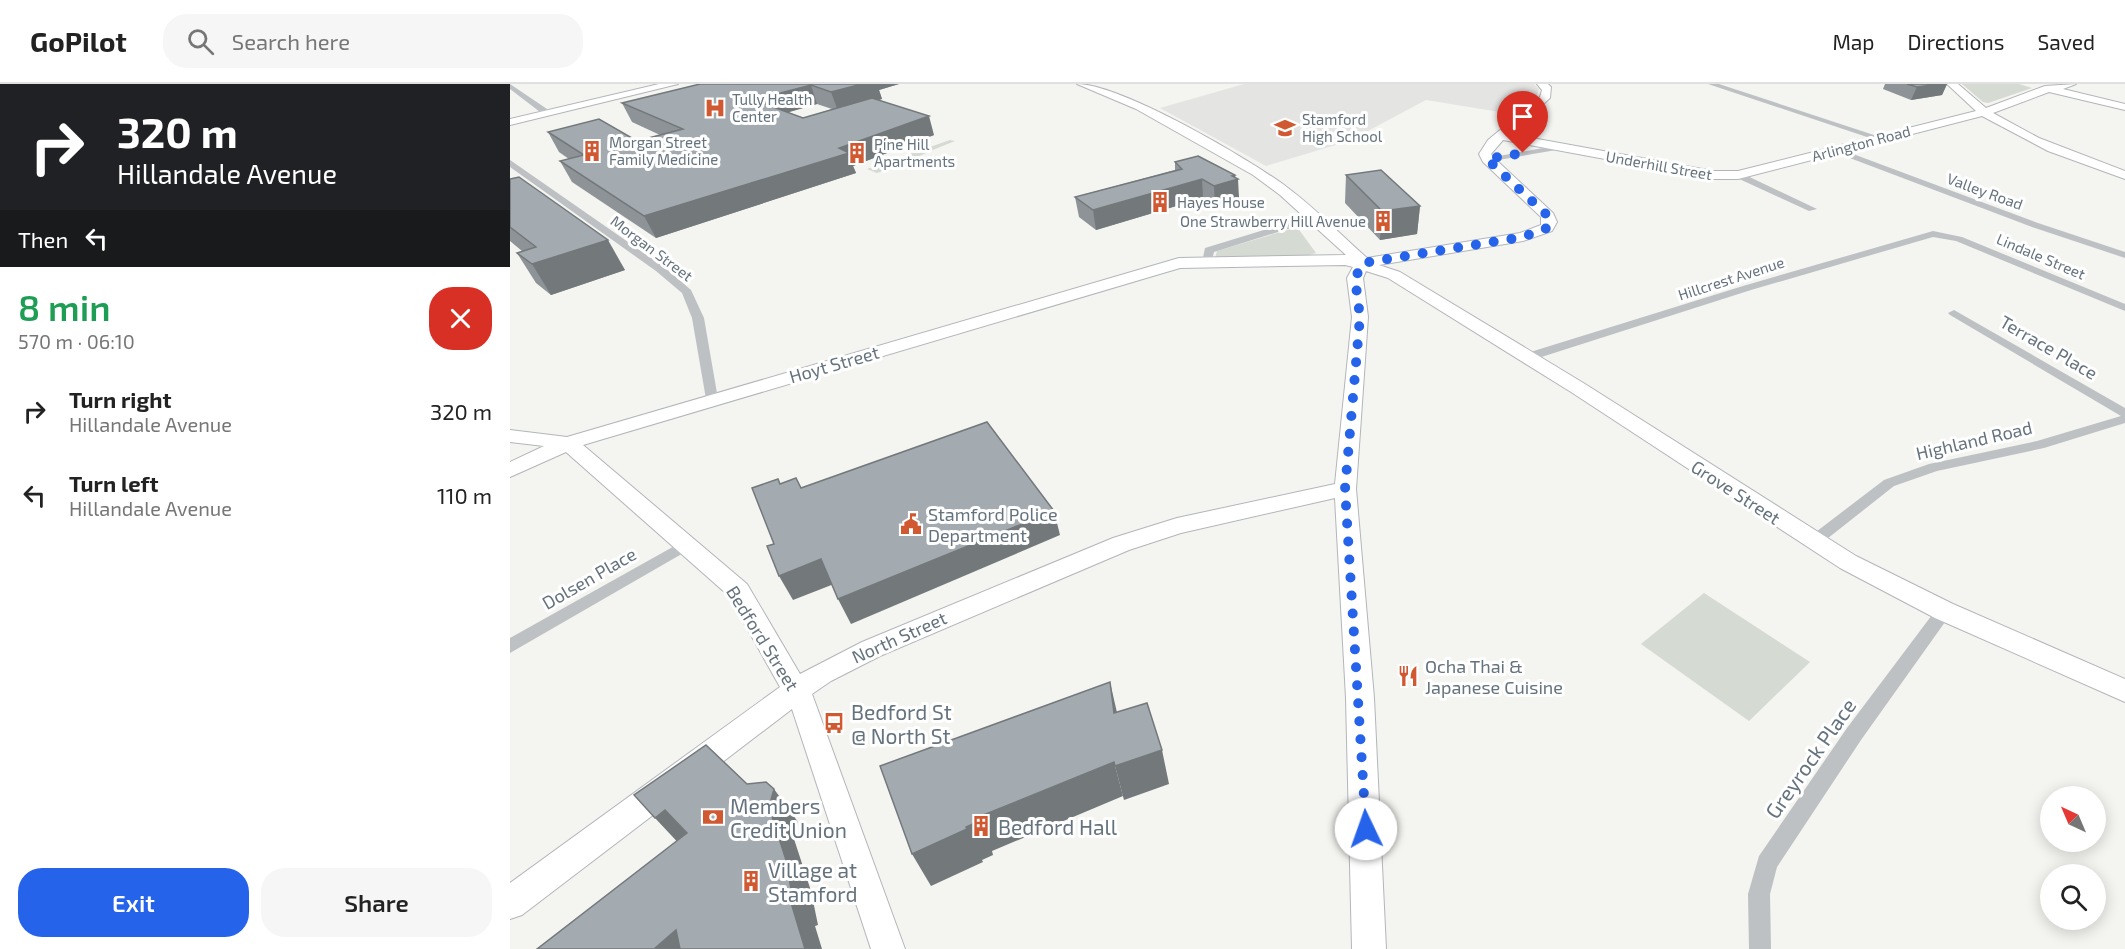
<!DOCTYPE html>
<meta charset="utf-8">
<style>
body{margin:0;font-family:"Exo 2",sans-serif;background:#f6f6f6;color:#222;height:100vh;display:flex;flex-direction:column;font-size:22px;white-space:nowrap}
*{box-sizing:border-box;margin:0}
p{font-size:20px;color:#767676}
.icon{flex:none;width:33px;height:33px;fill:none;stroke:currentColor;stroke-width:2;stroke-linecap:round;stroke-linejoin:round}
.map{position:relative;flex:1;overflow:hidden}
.side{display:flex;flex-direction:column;background:#fff;width:510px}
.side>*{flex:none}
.guide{background:#202124;color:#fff;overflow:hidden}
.needle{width:39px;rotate:316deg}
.tools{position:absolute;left:1530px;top:702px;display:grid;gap:12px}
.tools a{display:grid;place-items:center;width:66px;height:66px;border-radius:50%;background:#fff;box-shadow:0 3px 15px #0003;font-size:30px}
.pin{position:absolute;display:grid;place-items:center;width:51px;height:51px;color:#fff;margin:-62px -26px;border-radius:50% 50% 50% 0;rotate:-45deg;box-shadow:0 0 6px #0007}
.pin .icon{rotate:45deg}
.me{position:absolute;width:66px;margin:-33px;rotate:357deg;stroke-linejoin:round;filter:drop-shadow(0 0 4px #0008)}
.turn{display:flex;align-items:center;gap:21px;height:126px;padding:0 18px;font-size:27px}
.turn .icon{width:78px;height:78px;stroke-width:2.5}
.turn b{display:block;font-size:42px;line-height:51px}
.then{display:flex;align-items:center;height:57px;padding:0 18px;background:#0003;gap:12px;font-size:22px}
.round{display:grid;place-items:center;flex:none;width:63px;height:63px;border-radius:24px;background:#f6f6f6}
.summary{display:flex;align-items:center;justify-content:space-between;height:102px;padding:0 18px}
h1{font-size:36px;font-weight:600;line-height:45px;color:#1e9e55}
.primary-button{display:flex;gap:12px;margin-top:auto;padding:12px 18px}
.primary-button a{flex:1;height:69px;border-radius:24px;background:#2563eb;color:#fff;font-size:24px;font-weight:600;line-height:69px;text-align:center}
.primary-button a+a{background:#f6f6f6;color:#222}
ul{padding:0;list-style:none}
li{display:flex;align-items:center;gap:18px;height:84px;padding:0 18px}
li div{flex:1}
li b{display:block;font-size:22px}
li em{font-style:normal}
header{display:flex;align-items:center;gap:36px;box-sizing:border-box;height:84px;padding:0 30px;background:#fff;border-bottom:2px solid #e0e0e0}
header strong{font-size:28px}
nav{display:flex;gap:33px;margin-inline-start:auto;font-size:21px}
.search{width:420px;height:54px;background:#f6f6f6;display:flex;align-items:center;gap:15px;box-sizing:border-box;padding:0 21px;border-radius:24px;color:#767676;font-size:22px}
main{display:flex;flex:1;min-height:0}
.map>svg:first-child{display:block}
.built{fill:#e4e5e3}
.green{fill:#d5dad2}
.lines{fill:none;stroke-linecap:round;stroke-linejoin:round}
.secondary-casing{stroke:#b2b6ba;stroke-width:2}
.street{fill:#bdc1c4;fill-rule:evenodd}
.secondary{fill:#fff;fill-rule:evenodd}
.wall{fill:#8d9397;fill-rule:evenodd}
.shaded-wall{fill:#73787b}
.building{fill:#a4abb0;stroke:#73787b;stroke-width:1.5}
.route{stroke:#2563eb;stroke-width:10;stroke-dasharray:0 18}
.labels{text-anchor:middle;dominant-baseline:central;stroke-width:6;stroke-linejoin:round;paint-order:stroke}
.far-poi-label{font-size:15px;fill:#65737e;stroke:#fff;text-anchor:start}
.far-street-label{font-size:15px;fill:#65737e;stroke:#fff}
.street-label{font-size:18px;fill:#65737e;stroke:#fff}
.poi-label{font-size:18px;fill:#65737e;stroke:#fff;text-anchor:start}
.near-poi-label{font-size:21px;fill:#65737e;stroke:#fff;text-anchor:start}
.near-street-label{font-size:21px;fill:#65737e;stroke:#fff}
</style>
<header>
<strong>GoPilot</strong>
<div class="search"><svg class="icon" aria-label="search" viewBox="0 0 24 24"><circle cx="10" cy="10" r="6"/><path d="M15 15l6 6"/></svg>Search here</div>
<nav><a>Map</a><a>Directions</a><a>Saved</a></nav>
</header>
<main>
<section class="side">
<div class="guide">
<div class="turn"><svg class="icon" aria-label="right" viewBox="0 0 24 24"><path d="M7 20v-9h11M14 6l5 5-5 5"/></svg><div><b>320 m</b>Hillandale Avenue</div></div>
<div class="then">Then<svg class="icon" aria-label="left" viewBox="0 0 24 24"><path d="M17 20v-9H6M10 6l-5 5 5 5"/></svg></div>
</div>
<div class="summary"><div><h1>8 min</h1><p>570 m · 06:10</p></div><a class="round" style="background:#d93025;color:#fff"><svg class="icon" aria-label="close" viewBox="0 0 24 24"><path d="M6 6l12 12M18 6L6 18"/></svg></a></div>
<ul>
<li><svg class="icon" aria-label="right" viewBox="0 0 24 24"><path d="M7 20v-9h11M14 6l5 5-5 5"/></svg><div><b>Turn right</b><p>Hillandale Avenue</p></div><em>320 m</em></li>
<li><svg class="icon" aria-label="left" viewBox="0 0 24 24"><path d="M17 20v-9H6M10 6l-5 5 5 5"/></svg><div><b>Turn left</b><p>Hillandale Avenue</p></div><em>110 m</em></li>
</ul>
<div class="primary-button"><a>Exit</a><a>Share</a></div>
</section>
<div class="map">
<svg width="1615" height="865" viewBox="0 0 1615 865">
<rect width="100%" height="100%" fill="#f4f4f0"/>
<polygon class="built" points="734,0 1024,0 1029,5 1025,16 1008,31 916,16 839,57 756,82 650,24"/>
<g class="green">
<polygon points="1452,0 1509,0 1522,4 1478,19 1473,18"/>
<path d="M 440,56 L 445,57 C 418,67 394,80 367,89 L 357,85 Z"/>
<polygon points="787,143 806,169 792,173 705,174 707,167"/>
<polygon points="1194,509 1300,578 1239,637 1131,560"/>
</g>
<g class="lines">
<defs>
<g id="secondary">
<polygon points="149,0 168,0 0,41 0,35"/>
<path d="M 567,0 C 611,0 740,75 778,104 C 806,125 831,151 857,174 L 1010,149 L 1031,141 L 1031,133 L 973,78 L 969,70 L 978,56 L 1030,13 L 1032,6 L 1027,0 L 1038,0 L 1041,3 L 1040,14 L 1000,50 L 1203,87 L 1228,87 L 1466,27 L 1437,0 L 1448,0 L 1476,24 L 1535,2 L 1566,0 L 1553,5 L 1615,20 L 1615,26 L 1539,8 L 1483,29 L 1529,54 L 1615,87 L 1615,95 L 1538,67 L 1472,32 L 1228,95 L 1203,95 L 993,56 L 981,70 L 983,73 L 1043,129 L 1047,138 L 1042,147 L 1013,157 L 869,181 L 890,188 L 1075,300 L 1346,472 L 1443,520 L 1615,595 L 1615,618 L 1425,534 L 1330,484 L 1061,308 L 878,194 L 856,187 L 853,194 L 858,233 L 846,405 L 864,614 L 876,865 L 842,865 L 836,614 L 825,414 L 671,449 L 619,466 L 370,572 L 321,597 L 302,610 L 395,865 L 361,865 L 282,625 L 12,831 L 0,835 L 0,799 L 270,603 L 219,512 L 56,368 L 0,393 L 0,378 L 34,362 L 0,358 L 0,346 L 57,353 L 669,174 L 836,171 L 770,111 L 743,91 L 626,25 ZM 835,181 L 843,183 L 837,194 L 842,233 L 825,400 L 667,434 L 603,454 L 352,558 L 290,590 L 237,500 L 73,361 L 670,184 Z"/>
</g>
</defs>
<use href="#secondary" class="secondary-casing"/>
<g class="street">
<polygon points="0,0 40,27 40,31 34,31 0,5"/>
<polygon points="1198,0 1209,0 1373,54 1366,56"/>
<polygon points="1049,61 1052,61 1052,65 977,78 973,75"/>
<polygon points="1327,64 1528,139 1615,168 1615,174 1522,143 1324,68 1323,66"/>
<polygon points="0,76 154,183 181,206 194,234 208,315 207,318 202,319 196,315 182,234 172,209 146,187 0,83"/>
<polygon points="1225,89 1231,89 1307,125 1299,127 1225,93"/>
<polygon points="803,131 808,134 806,136 704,168 701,180 692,178 695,164"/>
<polygon points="1423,147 1452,153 1615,220 1615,227 1446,157 1423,153 1241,206 1022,276 1018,277 1012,273 1014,270 1233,202"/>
<polygon points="1444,226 1615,324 1615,339 1534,364 1427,387 1384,402 1308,462 1298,462 1295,458 1298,454 1374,396 1419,380 1527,357 1611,332 1440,231 1438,229"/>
<polygon points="177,455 185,460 182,464 0,569 0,554"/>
<polygon points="1434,521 1440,523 1442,527 1440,531 1351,656 1267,783 1260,810 1261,865 1239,865 1238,810 1249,772 1337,644 1428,523"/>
</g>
<use href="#secondary" class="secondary"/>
</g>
<g class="wall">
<path d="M 190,0 L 389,0 L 369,6 L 372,15 L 368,16 L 424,51 L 343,82 L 346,89 L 146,154 L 62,98 L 50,77 L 59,75 L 49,68 L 38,48 L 127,57 L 150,51 L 122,38 L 112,19 ZM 307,20 L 322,25 L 293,34 L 278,28 Z"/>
<polygon points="1375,0 1437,0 1432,11 1401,16 1373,5"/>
<polygon points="665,78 725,94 729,114 705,122 693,114 586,146 569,133 565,113 665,86"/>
<polygon points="836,91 910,122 907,150 870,156 835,119"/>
<polygon points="0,95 115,186 41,211 26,199 7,169 12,167 0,157"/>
</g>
<g class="shaded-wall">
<polygon points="352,0 389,0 369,6 372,15 328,27 321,8"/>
<polygon points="1429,0 1437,0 1432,11 1401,16 1407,3"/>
<polygon points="301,1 307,20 252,36 244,16"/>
<polygon points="419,32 424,51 343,82 346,89 146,154 134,132 329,64"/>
<polygon points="725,91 726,96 728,95 729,114 705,122 704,102"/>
<polygon points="692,95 693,114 586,146 583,126"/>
<polygon points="910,122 907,150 870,156 872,127"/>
<polygon points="98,156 115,186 41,211 22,180"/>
<polygon points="544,427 550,451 341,540 328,515"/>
<polygon points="311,475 324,500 283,516 269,492"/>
<polygon points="600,598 608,633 604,629"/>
<polygon points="652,666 659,700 614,716 605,682"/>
<polygon points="604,678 613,712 482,767 483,771 472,776 473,778 421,802 402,770 456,743 466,734"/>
<polygon points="264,705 288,738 284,755 301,807 308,841 305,842 312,865 295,865 279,812 259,723"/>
<polygon points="155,726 185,758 175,766 145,734"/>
<polygon points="166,846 187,865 144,865"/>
</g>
<g class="building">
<polygon points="190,0 352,0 321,8 301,1 244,16 293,34 362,14 419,32 329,64 339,69 134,132 50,77 74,71 38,48 89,35 127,57 173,45 112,19"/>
<polygon points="1397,0 1429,0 1407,3"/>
<polygon points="688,72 725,91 722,92 728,95 704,102 692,95 583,126 565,113 672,85 665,78"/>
<polygon points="871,86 910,122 872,127 836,91"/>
<polygon points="9,93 98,156 22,180 7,169 26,163 0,143 0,95"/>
<polygon points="477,338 544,427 328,515 311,475 269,492 257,462 264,460 242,404 268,395 270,400 286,394 291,404"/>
<polygon points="600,598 604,629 637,619 652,666 605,682 604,678 466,734 467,738 456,743 457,745 402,770 370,682"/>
<polygon points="196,661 237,700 256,698 264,705 259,723 276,776 282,811 279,812 295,865 170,865 166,846 144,865 27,865 177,749 155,726 145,734 124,711"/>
</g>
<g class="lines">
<polyline class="route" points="856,745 835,405 850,233 845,194 853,179 1013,153 1037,144 1040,138 1038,132 977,75 1013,69"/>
</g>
<defs>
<symbol id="hospital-bare" viewBox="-9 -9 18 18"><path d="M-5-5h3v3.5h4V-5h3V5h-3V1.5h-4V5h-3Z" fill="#d15932" stroke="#fff" stroke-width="2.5" paint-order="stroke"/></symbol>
<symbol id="school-bare" viewBox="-9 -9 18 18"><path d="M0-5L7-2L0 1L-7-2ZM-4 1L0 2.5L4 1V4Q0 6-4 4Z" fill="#d15932" stroke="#fff" stroke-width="2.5" paint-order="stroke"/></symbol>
<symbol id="building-bare" viewBox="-9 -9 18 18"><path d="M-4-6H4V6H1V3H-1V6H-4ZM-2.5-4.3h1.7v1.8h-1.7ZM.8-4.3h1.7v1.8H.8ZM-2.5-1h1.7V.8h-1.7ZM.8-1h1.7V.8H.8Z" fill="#d15932" stroke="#fff" stroke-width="2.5" paint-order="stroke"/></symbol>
<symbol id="civic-bare" viewBox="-9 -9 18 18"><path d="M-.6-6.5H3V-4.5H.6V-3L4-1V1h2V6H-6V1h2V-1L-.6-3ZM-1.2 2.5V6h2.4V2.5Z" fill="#d15932" stroke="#fff" stroke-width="2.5" paint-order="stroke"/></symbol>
<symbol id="restaurant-bare" viewBox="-9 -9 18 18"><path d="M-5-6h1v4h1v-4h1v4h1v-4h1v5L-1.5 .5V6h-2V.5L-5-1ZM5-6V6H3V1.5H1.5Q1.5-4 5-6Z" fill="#d15932" stroke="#fff" stroke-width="2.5" paint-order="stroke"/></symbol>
<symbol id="bus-bare" viewBox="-9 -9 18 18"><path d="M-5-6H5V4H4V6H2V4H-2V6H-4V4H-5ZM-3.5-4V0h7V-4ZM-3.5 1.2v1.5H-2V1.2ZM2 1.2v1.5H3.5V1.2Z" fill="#d15932" stroke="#fff" stroke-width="2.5" paint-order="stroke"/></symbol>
<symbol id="bank-bare" viewBox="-9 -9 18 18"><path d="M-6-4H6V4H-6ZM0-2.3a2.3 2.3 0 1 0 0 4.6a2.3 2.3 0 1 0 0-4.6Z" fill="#d15932" stroke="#fff" stroke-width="2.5" paint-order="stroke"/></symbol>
</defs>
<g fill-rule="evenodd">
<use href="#hospital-bare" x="190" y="9" width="30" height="30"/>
<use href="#school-bare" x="760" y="29" width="30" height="30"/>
<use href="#building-bare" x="67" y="52" width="30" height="30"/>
<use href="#building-bare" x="332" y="54" width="30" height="30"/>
<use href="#building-bare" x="635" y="103" width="30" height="30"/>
<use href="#building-bare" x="858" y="122" width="30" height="30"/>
<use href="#civic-bare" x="386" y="425" width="30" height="30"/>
<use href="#restaurant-bare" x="883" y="577" width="30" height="30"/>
<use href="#bus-bare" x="309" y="624" width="30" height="30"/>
<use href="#bank-bare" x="188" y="718" width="30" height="30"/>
<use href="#building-bare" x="456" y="727" width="30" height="30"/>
<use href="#building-bare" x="226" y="782" width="30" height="30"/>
</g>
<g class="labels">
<g class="far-poi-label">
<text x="222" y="15">Tully Health<tspan x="222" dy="17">Center</tspan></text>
<text x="792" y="35">Stamford<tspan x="792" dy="17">High School</tspan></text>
<text x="99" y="58">Morgan Street<tspan x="99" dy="17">Family Medicine</tspan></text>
<text x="364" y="60">Pine Hill<tspan x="364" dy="17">Apartments</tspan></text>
<text x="667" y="118">Hayes House</text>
<text x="856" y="137" text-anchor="end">One Strawberry Hill Avenue</text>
</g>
<g class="far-street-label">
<text transform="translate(1351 59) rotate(-15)">Arlington Road</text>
<text transform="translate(1149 81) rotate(10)">Underhill Street</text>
<text transform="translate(1475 107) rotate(20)">Valley Road</text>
<text transform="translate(142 164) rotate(37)">Morgan Street</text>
<text transform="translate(1531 172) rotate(23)">Lindale Street</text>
<text transform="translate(1221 194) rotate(-18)">Hillcrest Avenue</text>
</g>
<g class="street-label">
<text transform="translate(1539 263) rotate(30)">Terrace Place</text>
<text transform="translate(324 280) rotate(-16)">Hoyt Street</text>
<text transform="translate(1464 356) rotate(-13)">Highland Road</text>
<text transform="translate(1226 408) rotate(33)">Grove Street</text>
<text transform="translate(79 494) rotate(-30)">Dolsen Place</text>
<text transform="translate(389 553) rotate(-24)">North Street</text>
<text transform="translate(253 554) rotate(58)">Bedford Street</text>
</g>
<g class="poi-label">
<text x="418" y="430">Stamford Police<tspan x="418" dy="21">Department</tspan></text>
<text x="915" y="582">Ocha Thai &amp;<tspan x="915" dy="21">Japanese Cuisine</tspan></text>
</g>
<g class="near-poi-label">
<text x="341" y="627">Bedford St<tspan x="341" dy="24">@ North St</tspan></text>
<text x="220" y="721">Members<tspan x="220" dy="24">Credit Union</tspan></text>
<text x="488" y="742">Bedford Hall</text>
<text x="258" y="785">Village at<tspan x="258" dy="24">Stamford</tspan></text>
</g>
<g class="near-street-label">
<text transform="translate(1300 674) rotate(-55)">Greyrock Place</text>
</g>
</g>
</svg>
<div class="tools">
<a><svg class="needle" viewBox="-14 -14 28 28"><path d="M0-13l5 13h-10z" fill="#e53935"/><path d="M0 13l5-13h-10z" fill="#767676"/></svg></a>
<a><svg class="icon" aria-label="search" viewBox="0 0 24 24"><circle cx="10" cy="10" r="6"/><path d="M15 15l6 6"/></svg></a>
</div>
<div class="pin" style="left:1013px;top:69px;background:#d93025"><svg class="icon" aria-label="arrive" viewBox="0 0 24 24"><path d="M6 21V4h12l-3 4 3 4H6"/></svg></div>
<svg class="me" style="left:856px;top:745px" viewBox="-20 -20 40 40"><circle r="19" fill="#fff"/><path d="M0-13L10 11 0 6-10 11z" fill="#2563eb"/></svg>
</div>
</main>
